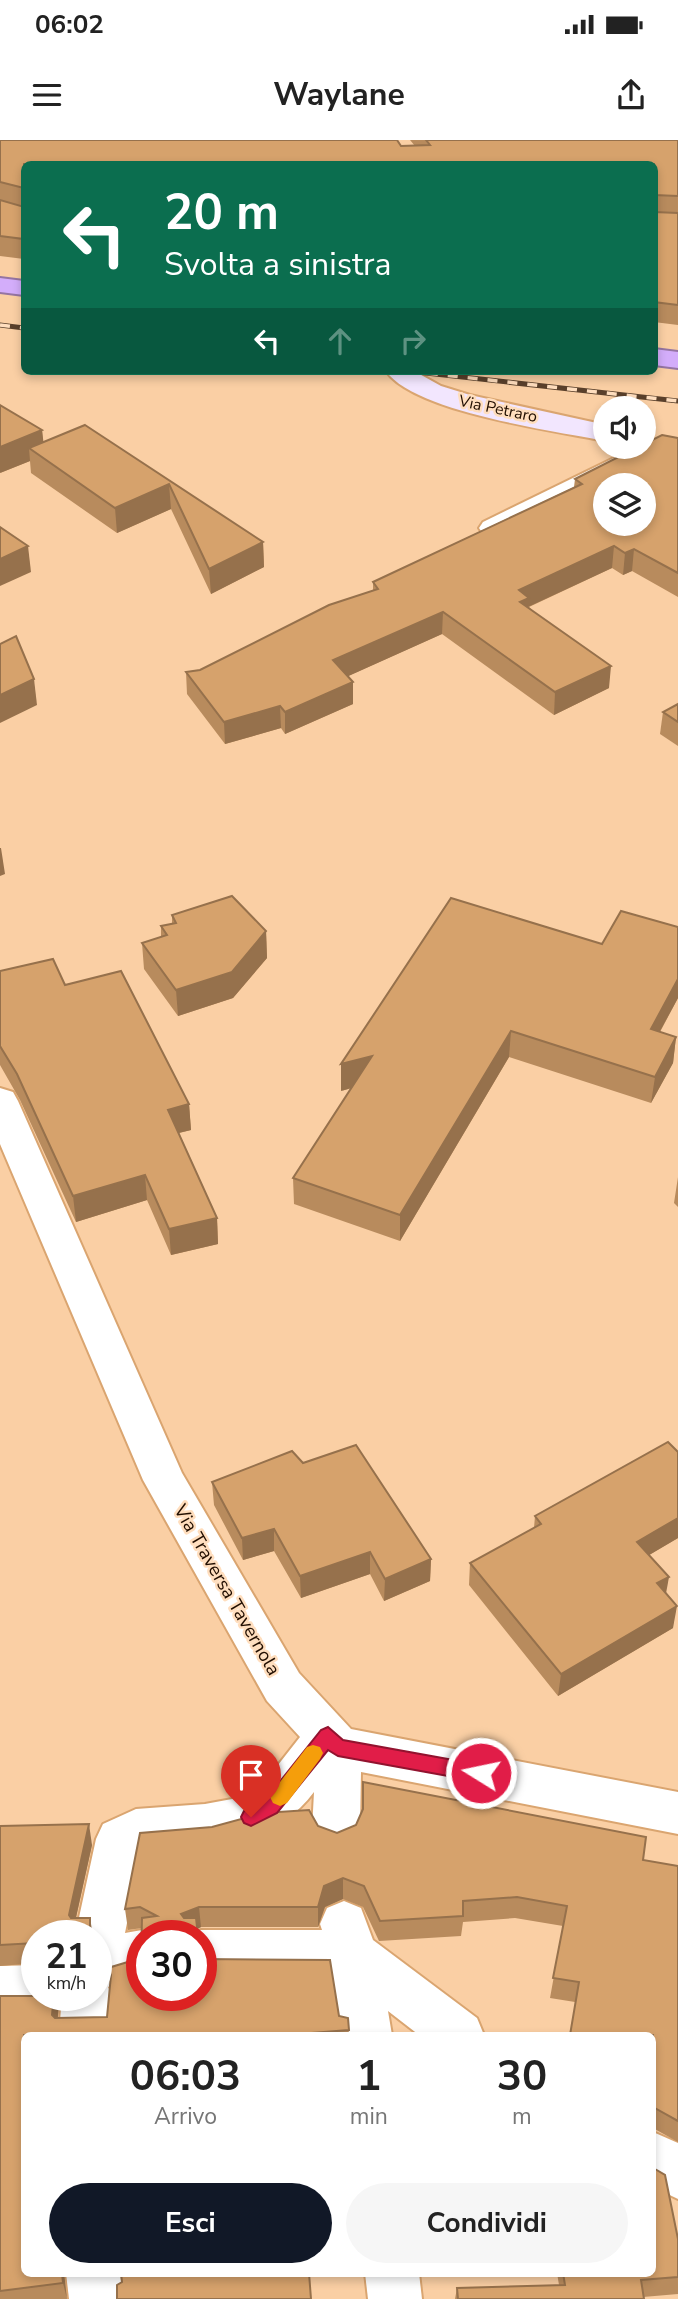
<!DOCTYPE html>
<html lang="it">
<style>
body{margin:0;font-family:"Nunito Sans",sans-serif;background:#f6f6f6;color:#222;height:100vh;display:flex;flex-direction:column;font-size:26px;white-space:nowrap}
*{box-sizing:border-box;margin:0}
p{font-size:23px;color:#767676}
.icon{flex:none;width:38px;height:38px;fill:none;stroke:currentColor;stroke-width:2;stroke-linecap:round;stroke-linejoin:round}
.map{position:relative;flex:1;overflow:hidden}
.sheet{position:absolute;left:21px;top:1892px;width:635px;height:245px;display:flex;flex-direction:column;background:#fff;border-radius:10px;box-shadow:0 4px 10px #0003}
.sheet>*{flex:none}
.guide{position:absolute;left:21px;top:21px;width:637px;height:214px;border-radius:10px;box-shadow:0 4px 10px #0003;background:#0b6e4f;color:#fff;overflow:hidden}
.controls{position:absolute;left:593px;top:256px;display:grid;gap:14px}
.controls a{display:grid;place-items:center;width:63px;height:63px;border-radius:50%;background:#fff;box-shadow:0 4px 10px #0003;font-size:35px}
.speed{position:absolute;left:21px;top:1780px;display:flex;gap:14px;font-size:35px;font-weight:700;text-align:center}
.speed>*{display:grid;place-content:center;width:91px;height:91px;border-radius:50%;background:#fff;box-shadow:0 4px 10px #0003;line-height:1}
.speed small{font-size:18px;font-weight:400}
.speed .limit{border:10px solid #d22;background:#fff;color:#111}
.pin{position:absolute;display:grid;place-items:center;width:60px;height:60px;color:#fff;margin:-72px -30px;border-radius:50% 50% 50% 0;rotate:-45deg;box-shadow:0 0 7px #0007}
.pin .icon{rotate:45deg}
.me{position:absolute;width:77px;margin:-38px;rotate:280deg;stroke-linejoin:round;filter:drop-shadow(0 0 5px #0008)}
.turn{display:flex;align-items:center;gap:24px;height:147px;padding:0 28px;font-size:32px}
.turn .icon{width:91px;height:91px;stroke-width:2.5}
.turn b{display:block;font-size:49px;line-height:60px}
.lanes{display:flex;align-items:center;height:66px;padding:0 28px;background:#0003;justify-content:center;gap:35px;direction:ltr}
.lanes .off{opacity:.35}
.eta{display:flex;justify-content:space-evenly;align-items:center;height:119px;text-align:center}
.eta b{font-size:42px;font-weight:700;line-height:49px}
.action{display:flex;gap:14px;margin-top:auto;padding:14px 28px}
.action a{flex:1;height:80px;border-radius:42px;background:#111827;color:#fff;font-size:28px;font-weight:700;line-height:80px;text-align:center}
.action a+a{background:#f6f6f6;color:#222}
.status{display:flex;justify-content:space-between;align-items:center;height:49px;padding:0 35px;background:#fff;direction:ltr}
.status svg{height:19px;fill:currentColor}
header{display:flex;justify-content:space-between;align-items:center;height:91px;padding:0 28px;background:#fff;font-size:32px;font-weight:700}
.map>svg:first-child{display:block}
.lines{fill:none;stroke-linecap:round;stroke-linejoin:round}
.street-casing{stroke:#daa570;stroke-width:4}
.secondary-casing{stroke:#daa570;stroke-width:4}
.highway-casing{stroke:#9575a2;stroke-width:4}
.street{fill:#fff;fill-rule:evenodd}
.secondary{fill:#f2e6fe;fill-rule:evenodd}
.highway{fill:#d3adfa;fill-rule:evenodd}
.rail-casing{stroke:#5a402b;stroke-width:5}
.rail{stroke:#ffdebe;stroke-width:3.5;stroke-dasharray:10;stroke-linecap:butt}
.wall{fill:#b88b5d}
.shaded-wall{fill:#96714c}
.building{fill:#d6a26c;stroke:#96714c;stroke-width:2;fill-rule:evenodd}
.route{fill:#e11d48;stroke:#92132f;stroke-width:2}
.slow{fill:#f59e0b}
.labels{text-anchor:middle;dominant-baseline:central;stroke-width:5;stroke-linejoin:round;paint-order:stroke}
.far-street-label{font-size:16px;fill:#210e00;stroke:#ffdebe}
.street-label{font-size:19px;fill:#210e00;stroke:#ffdebe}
</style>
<div class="status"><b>06:02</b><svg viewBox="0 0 49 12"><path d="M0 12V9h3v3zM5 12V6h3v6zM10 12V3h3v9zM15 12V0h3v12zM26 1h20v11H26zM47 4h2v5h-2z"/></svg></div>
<header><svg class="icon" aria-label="menu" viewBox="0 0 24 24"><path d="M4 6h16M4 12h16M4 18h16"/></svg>Waylane<svg class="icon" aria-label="share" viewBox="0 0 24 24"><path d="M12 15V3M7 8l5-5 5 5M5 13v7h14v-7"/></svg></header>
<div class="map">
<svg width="678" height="2159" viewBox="0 0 678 2159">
<rect width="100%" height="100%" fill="#facfa4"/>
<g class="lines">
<defs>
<g id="street">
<polygon points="620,315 630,317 634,323 630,329 503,394 493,397 483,394 479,388 483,382"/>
<path d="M 0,948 L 13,952 L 18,961 L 182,1333 L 299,1533 L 351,1589 L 678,1652 L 678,1694 L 361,1632 L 360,1690 L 353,1705 L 336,1712 L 319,1705 L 312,1690 L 314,1652 C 270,1710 207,1706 141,1712 L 125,1793 L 142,1790 L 157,1796 L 142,1796 L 142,1836 L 133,1836 L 108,1847 L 112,1855 L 109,1895 L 59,1895 L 62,1855 L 96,1855 L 96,1796 L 75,1796 L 96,1699 L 103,1684 L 136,1669 L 205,1664 L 243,1657 L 267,1639 L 300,1597 L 267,1561 L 143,1340 L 0,1004 Z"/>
<polygon points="344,1761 361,1768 373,1800 477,1878 484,1895 419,1895 388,1871 392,1895 342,1895 332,1837 201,1836 201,1796 186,1796 201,1790 322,1790 320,1784 327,1768"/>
<polygon points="37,1825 37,1855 59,1855 55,1866 37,1873 0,1874 0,1826"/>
<polygon points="653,1992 678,2003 678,2059 653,2047"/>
<polygon points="66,2133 120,2133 123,2159 69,2159"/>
<polygon points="365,2133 419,2133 422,2159 368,2159"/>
</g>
<path id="secondary" d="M 386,231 L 414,231 L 441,246 L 470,255 L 606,285 L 606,301 C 555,291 414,272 386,231 Z"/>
<g id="highway">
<polygon points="0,138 24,141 24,155 0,152"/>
<polygon points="654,209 678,212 678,228 654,225"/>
</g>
</defs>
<use href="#street" class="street-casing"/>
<use href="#secondary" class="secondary-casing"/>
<use href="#highway" class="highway-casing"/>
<use href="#street" class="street"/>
<use href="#secondary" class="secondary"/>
<use href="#highway" class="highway"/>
<defs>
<g id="rail">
<polyline points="0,185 24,188"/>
<polyline points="408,231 678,261"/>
</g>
</defs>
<use href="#rail" class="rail-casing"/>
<use href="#rail" class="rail"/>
</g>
<g class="wall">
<polygon points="0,0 401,6 415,6 410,0 678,0 678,185 654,182 654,24 24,24 24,119 0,116"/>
<polygon points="85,285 263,402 264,427 211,454 171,369 117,393 31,333 30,321 0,333 42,290 43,302"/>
<polygon points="678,298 678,457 632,431 623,435 612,428 529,467 609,548 554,575 442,494 348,536 353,542 353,564 285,594 281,588 225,604 187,554 186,532 200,530 373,450 373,442 574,347 575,339"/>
<polygon points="678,564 678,606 660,594 663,572"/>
<polygon points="172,775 266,791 267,818 233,858 178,876 144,829 142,803 161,797 161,786 172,784"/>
<polygon points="678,787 678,858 660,892 676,897 673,923 651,963 509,917 400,1101 294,1064 293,1038 352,948 341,951 602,804"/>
<polygon points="0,831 65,845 189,964 191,990 179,993 217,1078 218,1104 171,1115 147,1060 76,1082 20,960 0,925"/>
<polygon points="678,1037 678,1067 674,1063"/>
<polygon points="678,1312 678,1398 649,1415 666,1453 673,1488 558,1556 469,1445 470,1423 534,1388 535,1376"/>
<polygon points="303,1323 431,1419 430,1441 384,1461 370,1434 301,1458 274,1411 243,1420 214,1365 212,1342"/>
<polygon points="0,1686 92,1705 76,1778 37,1796 37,1839 35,1823 0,1826"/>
<polygon points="318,1686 337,1693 643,1720 678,1726 678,2002 653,1988 655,2029 678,2099 678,2154 643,2157 644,2159 455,2159 457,2148 559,2145 557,2133 653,2133 653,1895 575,1862 550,1858 563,1786 515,1778 463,1782 461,1796 379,1801 363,1767 343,1759 325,1767 318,1787 201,1787 197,1789 198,1796 142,1796 339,1876 348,1878 349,1895 24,1895 24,2133 64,2133 67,2159 0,2159 0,1856 57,1855 59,1863 58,1878 107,1877 111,1843 108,1828 141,1818 142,1788 128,1790 125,1769"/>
</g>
<g class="shaded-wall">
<polygon points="42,290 45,315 29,308 30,321 0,333 0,307"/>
<polygon points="169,344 171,369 117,393 115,368"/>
<polygon points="263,402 264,427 211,454 209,429"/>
<polygon points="28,406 31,432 0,446 0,419"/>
<polygon points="614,406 612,428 517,472 519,450"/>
<polygon points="634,409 632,431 623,435 625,413"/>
<polygon points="443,472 442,494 333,543 333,520"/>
<polygon points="611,526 609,548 554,575 555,552"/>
<polygon points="34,539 37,565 0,583 0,555"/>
<polygon points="353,542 353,564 285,594 285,572"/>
<polygon points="280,566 281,588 225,604 224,582"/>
<polygon points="0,708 1,708 5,734 0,736"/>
<polygon points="266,791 267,818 233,858 178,876 176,850"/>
<polygon points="678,839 678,858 647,915 651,889"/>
<polygon points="511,891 509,917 400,1101 400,1075"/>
<polygon points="676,897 673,923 651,963 655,937"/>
<polygon points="372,916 372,942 341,951 341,924"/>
<polygon points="189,964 191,990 170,995 168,970"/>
<polygon points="145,1035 147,1060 76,1082 73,1056"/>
<polygon points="217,1078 218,1104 171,1115 169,1089"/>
<polygon points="678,1378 678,1398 634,1424 637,1402"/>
<polygon points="274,1389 274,1411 243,1420 242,1398"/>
<polygon points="370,1412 370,1434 301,1458 300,1436"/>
<polygon points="431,1419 430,1441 384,1461 385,1439"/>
<polygon points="669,1437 665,1459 657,1443"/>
<polygon points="677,1466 673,1488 558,1556 561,1534"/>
<polygon points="89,1684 92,1705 72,1795 69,1775"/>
<polygon points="343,1738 343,1759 325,1767 318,1787 318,1767 324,1746"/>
<polygon points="199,1767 201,1787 197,1789 198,1796 184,1795 181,1774"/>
<polygon points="90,1778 93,1796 90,1796"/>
<polygon points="54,1855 57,1855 59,1863 56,1895 52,1875"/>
<polygon points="62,2133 64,2133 67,2159 63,2143"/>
</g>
<g class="building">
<polygon points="0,0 397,0 401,6 430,5 426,0 678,0 678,56 654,55 654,24 24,24 24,99 0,96 0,60 24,67 24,48 0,42"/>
<polygon points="654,72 678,73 678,165 654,162"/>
<polygon points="0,265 42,290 0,307"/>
<polygon points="85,285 263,402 209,429 169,344 115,368 29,308"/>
<path d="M 662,295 L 678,298 L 678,433 L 634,409 L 625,413 L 614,406 L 519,450 L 529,458 L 520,462 L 611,526 L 555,552 L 443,472 L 333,520 L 353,542 L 285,572 L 280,566 L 224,582 L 186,532 L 200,530 L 329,465 L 378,449 L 373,442 L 582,344 L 575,339 L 640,306 L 644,306 L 644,304 ZM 606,345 L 644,345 L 644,383 L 606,383 Z"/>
<polygon points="0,387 28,406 0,419"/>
<polygon points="16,496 34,539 0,555 0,504"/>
<polygon points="678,564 678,582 663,572"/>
<polygon points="232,756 266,791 232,832 176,850 142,803 167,795 161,786 176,783 172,775"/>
<polygon points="451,758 602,804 621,771 678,787 678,839 651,889 676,897 655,937 511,891 400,1075 293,1038 372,916 341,924"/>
<polygon points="53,819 65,845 121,831 189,964 168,970 217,1078 169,1089 145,1035 73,1056 17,934 0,906 0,831"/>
<polygon points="668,1302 678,1312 678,1378 637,1402 669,1437 657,1443 677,1466 561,1534 470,1423 541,1384 535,1376"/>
<polygon points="356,1305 431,1419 385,1439 370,1412 300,1436 274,1389 242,1398 212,1342 292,1311 303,1323"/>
<polygon points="363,1642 646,1697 643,1720 678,1726 678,1981 653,1967 653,1895 570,1895 579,1842 553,1838 567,1766 517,1757 463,1761 463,1776 380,1781 364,1746 343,1738 324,1746 318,1767 199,1767 181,1774 184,1778 196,1778 198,1796 142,1796 142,1855 201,1855 201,1819 330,1820 339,1876 348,1878 349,1890 286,1895 24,1895 24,2133 62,2133 63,2143 0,2151 0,1856 33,1856 37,1854 54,1855 52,1875 55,1878 107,1877 111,1835 108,1828 141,1818 142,1778 157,1776 140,1767 125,1769 140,1693 212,1687 263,1673 309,1670 318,1686 337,1693 356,1685 363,1669"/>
<polygon points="89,1684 69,1775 71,1778 90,1778 90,1796 37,1796 37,1832 35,1832 35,1803 0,1805 0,1686"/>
<polygon points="653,1982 655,2029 665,2035 678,2099 678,2137 641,2140 644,2159 458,2159 457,2148 565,2145 563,2133 653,2133"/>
<polygon points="121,2133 309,2133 311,2159 117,2159 117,2145 122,2142"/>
</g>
<polygon class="route" points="328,1587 343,1600 481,1625 487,1627 490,1633 487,1640 481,1642 338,1616 328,1610 277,1673 251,1686 244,1683 241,1677 244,1671 263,1661 274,1649 321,1590"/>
<polygon class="slow" points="313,1605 320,1607 323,1613 320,1619 287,1663 280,1666 273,1663 270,1657 273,1651 307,1607"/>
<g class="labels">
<g class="far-street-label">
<text transform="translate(498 269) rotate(12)">Via Petraro</text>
</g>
<g class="street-label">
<text transform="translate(227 1450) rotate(60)">Via Traversa Tavernola</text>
</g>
</g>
</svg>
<div class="controls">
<a><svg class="icon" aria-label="sound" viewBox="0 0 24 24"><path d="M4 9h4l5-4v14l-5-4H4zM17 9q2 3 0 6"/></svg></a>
<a><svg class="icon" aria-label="layers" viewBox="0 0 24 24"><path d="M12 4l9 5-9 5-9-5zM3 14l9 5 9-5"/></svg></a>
</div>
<div class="speed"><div>21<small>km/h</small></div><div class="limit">30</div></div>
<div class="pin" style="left:251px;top:1677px;background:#d93025"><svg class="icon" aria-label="arrive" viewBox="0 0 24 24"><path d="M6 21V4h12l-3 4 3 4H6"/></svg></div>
<svg class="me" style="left:481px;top:1633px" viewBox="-20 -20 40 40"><circle r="17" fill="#e11d48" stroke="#fff" stroke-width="3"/><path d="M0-11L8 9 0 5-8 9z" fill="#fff"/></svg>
<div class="guide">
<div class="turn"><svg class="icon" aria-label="left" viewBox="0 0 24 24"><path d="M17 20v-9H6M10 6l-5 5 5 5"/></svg><div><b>20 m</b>Svolta a sinistra</div></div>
<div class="lanes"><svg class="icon" aria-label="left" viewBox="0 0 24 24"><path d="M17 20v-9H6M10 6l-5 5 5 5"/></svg><svg class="icon off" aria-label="ahead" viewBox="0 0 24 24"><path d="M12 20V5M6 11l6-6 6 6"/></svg><svg class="icon off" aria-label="right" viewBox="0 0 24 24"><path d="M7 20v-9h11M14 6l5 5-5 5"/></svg></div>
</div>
<section class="sheet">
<div class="eta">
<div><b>06:03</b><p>Arrivo</p></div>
<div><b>1</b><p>min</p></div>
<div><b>30</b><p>m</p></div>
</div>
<div class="action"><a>Esci</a><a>Condividi</a></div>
</section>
</div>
